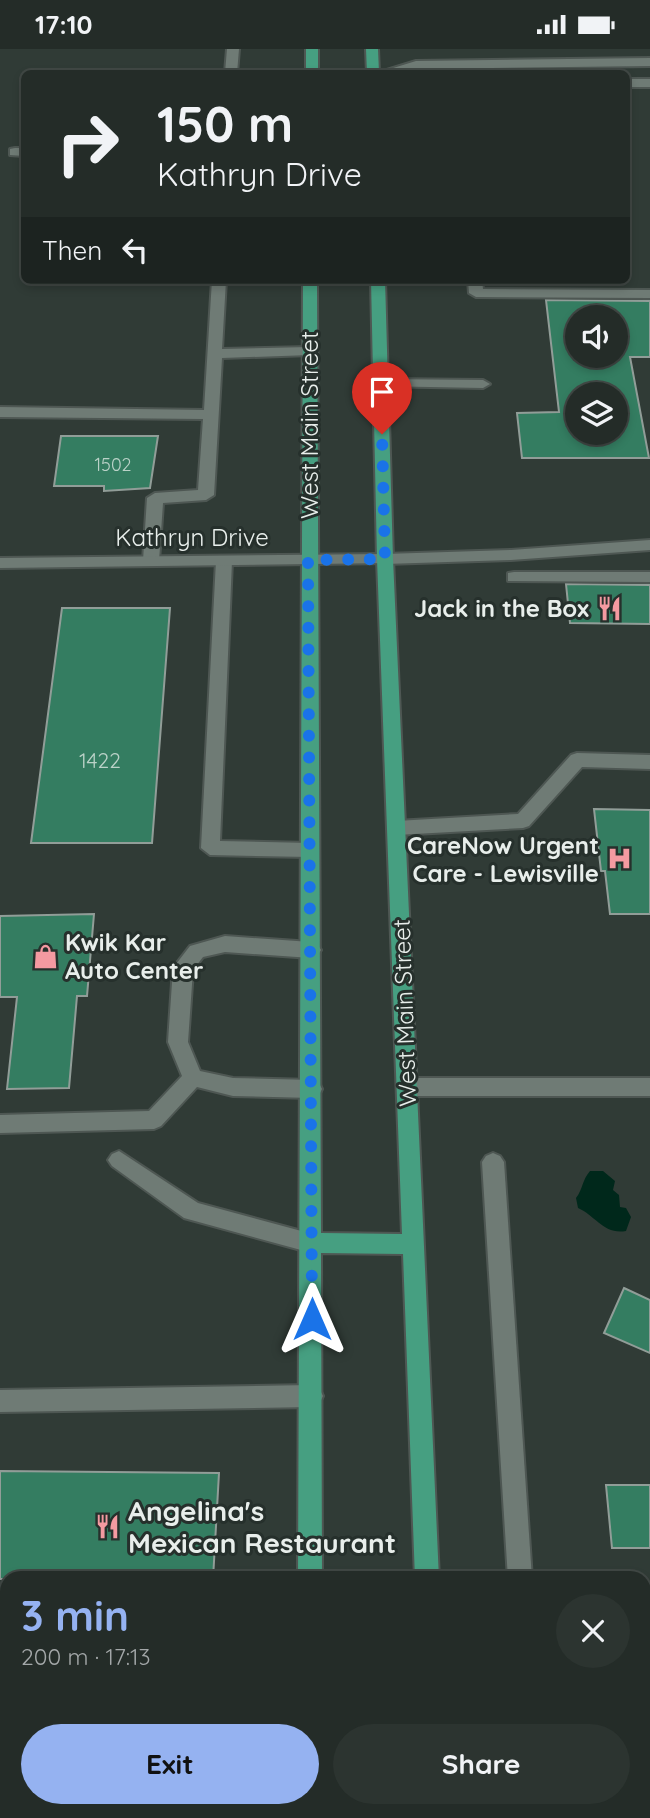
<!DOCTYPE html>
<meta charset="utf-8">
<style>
body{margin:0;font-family:Quicksand,sans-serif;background:#2c3430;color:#f1f3f6;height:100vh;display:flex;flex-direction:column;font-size:26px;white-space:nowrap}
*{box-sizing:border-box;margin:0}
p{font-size:23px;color:#a3a7a8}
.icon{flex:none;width:38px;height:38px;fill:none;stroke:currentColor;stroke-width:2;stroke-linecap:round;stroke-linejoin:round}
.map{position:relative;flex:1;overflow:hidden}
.side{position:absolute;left:0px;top:1522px;width:651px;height:247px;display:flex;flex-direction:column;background:#242c28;border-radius:21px 21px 0 0;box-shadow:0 4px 10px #0003,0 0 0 2px #414845}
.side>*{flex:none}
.hud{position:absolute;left:21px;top:21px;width:609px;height:214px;border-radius:10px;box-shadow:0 4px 10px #0003,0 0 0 2px #414845;background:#242c28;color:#f1f3f6;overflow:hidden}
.controls{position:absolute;left:565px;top:256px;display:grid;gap:14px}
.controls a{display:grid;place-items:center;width:63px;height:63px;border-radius:50%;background:#242c28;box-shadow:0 4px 10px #0003,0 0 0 2px #414845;font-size:35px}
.pin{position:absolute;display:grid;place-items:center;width:60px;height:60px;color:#fff;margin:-72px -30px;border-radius:50% 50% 50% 0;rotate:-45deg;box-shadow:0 0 7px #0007}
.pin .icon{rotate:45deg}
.me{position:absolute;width:77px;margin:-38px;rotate:0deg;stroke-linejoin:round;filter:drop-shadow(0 0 5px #0008)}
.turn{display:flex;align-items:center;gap:24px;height:147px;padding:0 21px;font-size:32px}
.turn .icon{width:91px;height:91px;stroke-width:2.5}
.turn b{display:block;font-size:49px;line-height:60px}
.then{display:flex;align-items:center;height:66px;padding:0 21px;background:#0003;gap:14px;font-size:26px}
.round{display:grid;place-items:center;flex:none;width:74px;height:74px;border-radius:37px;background:#2c3430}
.head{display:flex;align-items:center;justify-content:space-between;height:119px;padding:0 21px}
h1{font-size:42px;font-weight:800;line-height:52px;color:#95b2f1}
.cta{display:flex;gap:14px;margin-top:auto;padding:14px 21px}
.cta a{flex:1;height:80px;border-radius:42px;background:#95b2f1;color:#111;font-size:28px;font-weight:800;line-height:80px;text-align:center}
.cta a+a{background:#2c3430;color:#f1f3f6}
.status{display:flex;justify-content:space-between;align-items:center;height:49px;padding:0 35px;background:#242c28;direction:ltr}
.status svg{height:19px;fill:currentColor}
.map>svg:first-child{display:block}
.water{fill:#00281b}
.building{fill:#347d61;stroke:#919d98;stroke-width:2;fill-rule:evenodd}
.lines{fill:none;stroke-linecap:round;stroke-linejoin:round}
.service-casing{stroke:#4e5753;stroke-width:4}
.minor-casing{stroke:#4e5753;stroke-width:4}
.primary-casing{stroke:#4e5753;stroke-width:4}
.service{fill:#6f7b75;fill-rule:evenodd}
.minor{fill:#6f7b75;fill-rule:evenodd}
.primary{fill:#469f81;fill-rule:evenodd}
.route{stroke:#1a73e8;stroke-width:12;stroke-dasharray:0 21.6}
.labels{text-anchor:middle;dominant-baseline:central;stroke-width:6;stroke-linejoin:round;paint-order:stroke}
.far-number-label{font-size:18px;fill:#bbd2c8}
.number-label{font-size:21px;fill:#bbd2c8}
.street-label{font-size:24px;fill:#e8eeeb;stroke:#26302c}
.poi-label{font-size:24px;font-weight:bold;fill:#e8eeeb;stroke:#26302c;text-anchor:end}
.near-poi-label{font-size:28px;font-weight:bold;fill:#e8eeeb;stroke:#26302c;text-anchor:start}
</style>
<div class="status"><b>17:10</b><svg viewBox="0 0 49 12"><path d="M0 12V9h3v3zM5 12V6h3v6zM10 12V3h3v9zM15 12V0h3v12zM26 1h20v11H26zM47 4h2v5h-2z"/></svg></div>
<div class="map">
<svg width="650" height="1769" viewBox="0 0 650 1769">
<rect width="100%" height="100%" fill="#303b36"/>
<path class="water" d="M 590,1122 L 603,1122 L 615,1132 L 613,1141 L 619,1146 L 620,1158 L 626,1159 L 631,1168 L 626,1182 C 604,1186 596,1167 578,1159 L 576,1149 C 583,1140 582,1131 590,1122 Z"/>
<g class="building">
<path d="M 546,251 L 650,252 L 650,308 L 630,308 L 649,409 L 522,409 L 517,364 L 559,363 ZM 578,268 L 616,268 L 616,306 L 578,306 ZM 578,345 L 616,345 L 616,383 L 578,383 Z"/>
<polygon points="61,387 158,387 150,439 104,442 104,437 54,437"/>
<polygon points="566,535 650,536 650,575 570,574"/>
<polygon points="62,559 170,559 152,794 31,794"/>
<polygon points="594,760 650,761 650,865 610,865 605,822 601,822"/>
<polygon points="94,865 87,947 77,947 69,1039 7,1040 17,948 0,948 0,867"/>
<polygon points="624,1239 650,1251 650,1304 604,1284"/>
<polygon points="0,1422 219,1424 213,1530 0,1530"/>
<polygon points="606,1436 650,1436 650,1499 612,1499"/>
</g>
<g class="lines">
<defs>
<g id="service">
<polygon points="227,0 239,0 237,24 225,24"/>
<polygon points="650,9 650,17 416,20 396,24 377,24 416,12"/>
<rect x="626" y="30" width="24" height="8"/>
<polygon points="15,99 24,99 24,107 10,106 10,100"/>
<polygon points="212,231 226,231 222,300 310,298 317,302 310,306 222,309 214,446 206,451 163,454 159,512 151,517 143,512 147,449 155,444 198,441 203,370 0,368 0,358 204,361"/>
<polygon points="468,231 482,231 483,240 650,241 650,249 476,248 469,244"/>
<polygon points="381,330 483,331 490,335 483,339 376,337 376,331"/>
<polygon points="650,491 650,501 511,511 385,515 377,510 385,505 511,501"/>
<polygon points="224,507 232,512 220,792 310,794 319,801 310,808 210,806 201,799 216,512"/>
<polygon points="514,523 650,523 650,533 508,532 508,524"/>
<polygon points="577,704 650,706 650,720 582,718 529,777 523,779 396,786 387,779 396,772 518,765 571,706"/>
<polygon points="225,887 311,893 318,896 321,901 318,906 311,909 225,903 203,908 193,921 188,993 200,1022 233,1029 312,1031 319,1034 322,1040 319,1046 312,1049 233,1047 197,1038 161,1077 154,1080 0,1084 0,1066 149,1062 182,1027 168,993 173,919 190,897"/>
<polygon points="407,1029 650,1029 650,1047 407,1047 400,1044 397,1038 400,1032"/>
<polygon points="119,1102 198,1154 320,1187 323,1194 320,1201 312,1204 184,1169 112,1117 108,1111 112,1105"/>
<polygon points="493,1104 500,1107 504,1113 532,1530 508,1530 482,1113 486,1107"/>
<polygon points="311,1336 319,1339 323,1347 319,1355 311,1358 0,1363 0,1341"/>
<rect x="0" y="1583" width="7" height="26"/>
<rect x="145" y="1762" width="26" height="7"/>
<polygon points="522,1762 548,1762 549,1769 523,1769"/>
</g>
<polygon id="minor" points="385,505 391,506 391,514 0,519 0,509"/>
<g id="primary">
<rect x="306" y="0" width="12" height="24"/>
<polygon points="366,0 378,0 379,24 367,24"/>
<polygon points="303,231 317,231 321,1184 402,1185 377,510 371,231 385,231 393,510 439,1530 415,1530 403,1205 321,1204 322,1530 298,1530"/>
<rect x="296" y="1762" width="26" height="7"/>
<rect x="423" y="1762" width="26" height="7"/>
</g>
</defs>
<use href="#service" class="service-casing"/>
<use href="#minor" class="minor-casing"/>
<use href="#primary" class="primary-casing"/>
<use href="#service" class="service"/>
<use href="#minor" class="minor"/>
<use href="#primary" class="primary"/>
</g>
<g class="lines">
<polyline class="route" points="312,1270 308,511 385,510 382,385"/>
</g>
<defs>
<symbol id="restaurant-bare" viewBox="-9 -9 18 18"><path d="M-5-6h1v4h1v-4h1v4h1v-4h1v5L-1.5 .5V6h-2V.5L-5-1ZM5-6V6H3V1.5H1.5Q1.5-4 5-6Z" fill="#f49aa1" stroke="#26302c" stroke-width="2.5" paint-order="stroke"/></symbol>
<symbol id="hospital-bare" viewBox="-9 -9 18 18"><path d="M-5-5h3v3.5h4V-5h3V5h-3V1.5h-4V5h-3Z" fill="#f49aa1" stroke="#26302c" stroke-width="2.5" paint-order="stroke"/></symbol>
<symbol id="shop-bare" viewBox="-9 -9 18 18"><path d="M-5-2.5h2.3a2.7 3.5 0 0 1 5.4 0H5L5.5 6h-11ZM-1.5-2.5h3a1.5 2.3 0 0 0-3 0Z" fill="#f49aa1" stroke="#26302c" stroke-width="2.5" paint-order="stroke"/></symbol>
</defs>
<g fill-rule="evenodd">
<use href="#restaurant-bare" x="592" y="542" width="35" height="35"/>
<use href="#hospital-bare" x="602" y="792" width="35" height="35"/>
<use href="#shop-bare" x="28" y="890" width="35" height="35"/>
<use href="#restaurant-bare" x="90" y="1460" width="35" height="35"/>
</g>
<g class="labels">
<g class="far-number-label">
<text x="113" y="415">1502</text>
</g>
<g class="number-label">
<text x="100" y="711">1422</text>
</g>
<g class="street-label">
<text transform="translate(309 376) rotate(-90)">West Main Street</text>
<text x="192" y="488">Kathryn Drive</text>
<text transform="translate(404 964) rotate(-92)">West Main Street</text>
</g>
<g class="poi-label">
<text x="589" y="559">Jack in the Box</text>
<text x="599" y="796">CareNow Urgent<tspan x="599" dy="28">Care - Lewisville</tspan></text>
<text x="65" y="893" text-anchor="start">Kwik Kar<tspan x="65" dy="28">Auto Center</tspan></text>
</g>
<g class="near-poi-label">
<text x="128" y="1461">Angelina's<tspan x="128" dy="32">Mexican Restaurant</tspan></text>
</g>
</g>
</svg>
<div class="controls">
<a><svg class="icon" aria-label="sound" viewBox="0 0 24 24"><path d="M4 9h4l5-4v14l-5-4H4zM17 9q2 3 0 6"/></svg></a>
<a><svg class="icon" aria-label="layers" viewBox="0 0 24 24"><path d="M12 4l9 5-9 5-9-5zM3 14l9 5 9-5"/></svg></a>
</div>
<div class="pin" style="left:382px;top:385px;background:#d93025"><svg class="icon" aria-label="arrive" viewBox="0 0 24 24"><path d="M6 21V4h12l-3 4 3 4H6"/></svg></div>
<svg class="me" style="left:312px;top:1270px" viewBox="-20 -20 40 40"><path d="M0-17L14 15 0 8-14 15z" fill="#1a73e8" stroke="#fff" stroke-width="4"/></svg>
<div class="hud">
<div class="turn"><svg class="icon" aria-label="right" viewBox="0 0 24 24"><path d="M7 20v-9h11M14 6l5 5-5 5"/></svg><div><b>150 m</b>Kathryn Drive</div></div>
<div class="then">Then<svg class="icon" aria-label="left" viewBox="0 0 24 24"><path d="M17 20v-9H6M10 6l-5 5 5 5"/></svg></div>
</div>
<section class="side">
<div class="head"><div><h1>3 min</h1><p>200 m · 17:13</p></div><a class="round"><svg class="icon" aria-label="close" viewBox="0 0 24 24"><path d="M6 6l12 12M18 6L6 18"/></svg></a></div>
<div class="cta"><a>Exit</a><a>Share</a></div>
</section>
</div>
